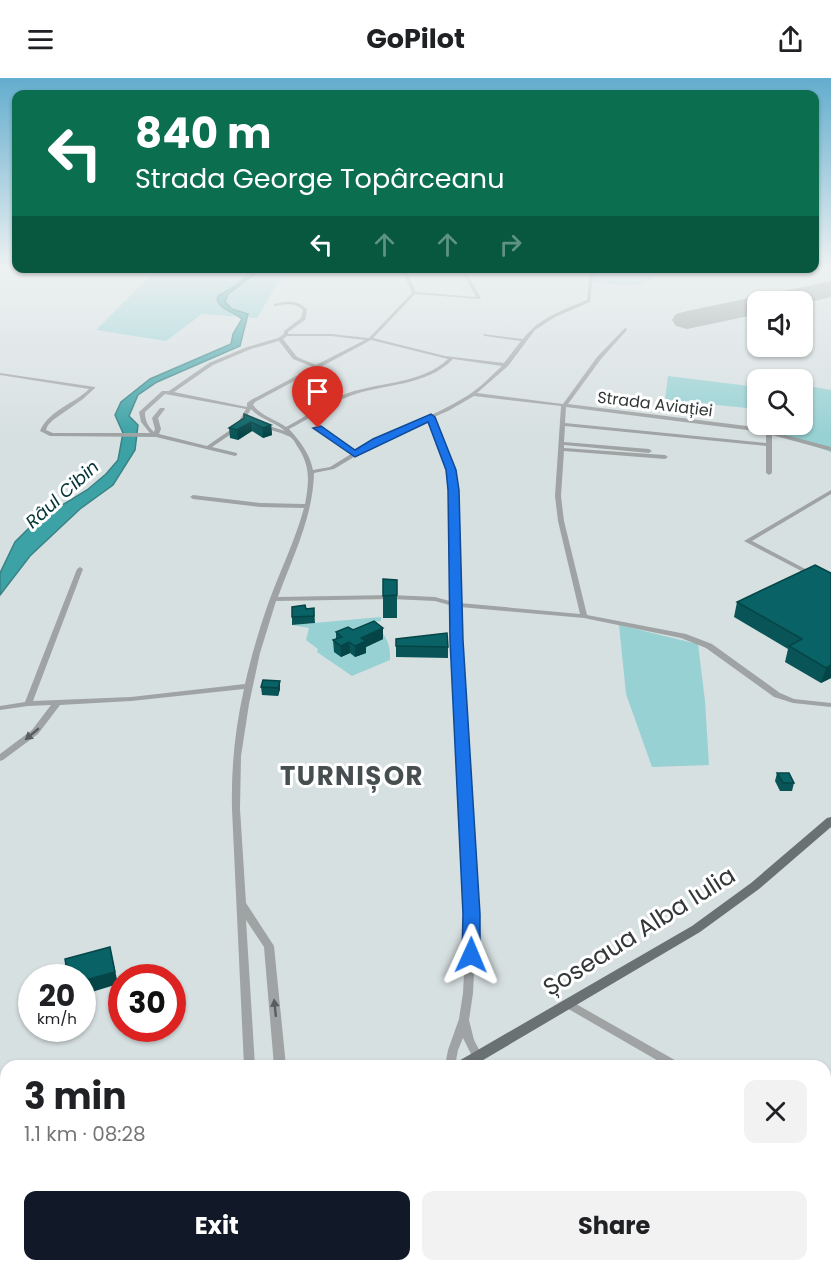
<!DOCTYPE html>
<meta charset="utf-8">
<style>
body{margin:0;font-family:Poppins,sans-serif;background:#f2f2f2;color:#202124;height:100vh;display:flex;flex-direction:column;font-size:22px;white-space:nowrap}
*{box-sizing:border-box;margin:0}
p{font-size:20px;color:#757577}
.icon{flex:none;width:33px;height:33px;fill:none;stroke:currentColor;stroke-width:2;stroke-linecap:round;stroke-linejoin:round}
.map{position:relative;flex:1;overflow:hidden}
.side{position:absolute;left:0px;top:982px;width:831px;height:212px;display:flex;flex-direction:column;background:#fff;border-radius:18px 18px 0 0;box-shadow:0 2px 4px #0004}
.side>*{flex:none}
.hud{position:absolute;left:12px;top:12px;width:807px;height:183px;border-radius:12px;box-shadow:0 2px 4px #0004;background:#0b6e4f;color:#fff;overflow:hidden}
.tools{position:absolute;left:747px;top:213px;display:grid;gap:12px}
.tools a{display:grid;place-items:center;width:66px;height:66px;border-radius:12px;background:#fff;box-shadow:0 2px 4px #0004;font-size:30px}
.speed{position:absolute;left:18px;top:886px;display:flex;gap:12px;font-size:30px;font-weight:700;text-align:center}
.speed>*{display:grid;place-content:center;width:78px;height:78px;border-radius:50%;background:#fff;box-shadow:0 2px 4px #0004;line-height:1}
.speed small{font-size:15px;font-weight:400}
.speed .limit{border:9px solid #d22;background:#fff;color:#111}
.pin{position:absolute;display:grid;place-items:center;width:51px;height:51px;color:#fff;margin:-62px -26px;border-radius:50% 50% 50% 0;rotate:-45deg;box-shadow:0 0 6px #0007}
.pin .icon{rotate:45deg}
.me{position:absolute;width:66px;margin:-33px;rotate:1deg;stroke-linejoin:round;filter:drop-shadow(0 0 4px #0008)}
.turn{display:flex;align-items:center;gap:21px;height:126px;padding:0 24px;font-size:27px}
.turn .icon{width:78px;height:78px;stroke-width:2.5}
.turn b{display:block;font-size:42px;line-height:51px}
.lanes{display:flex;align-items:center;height:57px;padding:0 24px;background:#0003;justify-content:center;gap:30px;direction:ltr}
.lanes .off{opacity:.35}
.round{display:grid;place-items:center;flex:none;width:63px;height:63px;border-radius:12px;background:#f2f2f2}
.headline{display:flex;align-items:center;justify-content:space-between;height:102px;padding:0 24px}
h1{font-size:36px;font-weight:700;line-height:45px}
.cta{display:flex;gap:12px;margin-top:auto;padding:12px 24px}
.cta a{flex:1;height:69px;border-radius:12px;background:#111827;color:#fff;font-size:24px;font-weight:700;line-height:69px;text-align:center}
.cta a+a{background:#f2f2f2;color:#202124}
header{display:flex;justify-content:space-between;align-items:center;height:78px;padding:0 24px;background:#fff;font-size:27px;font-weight:700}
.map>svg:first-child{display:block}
.green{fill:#97d1d3}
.water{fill:#3ca2a6;stroke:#398285;stroke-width:1.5}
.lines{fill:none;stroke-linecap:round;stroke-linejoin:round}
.runway{fill:#969c9d;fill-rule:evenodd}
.minor{fill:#9fa3a3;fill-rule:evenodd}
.major{fill:#6a7172;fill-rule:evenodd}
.wall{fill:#085457}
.shaded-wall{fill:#064547}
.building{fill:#096265;stroke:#064547;stroke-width:1.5}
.oneway{fill:#595d5d}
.route{fill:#1a73e8;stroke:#114b97;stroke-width:1.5}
.labels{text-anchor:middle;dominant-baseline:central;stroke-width:6;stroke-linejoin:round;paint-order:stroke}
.far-street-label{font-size:16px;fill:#333737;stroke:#fff}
.far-water-label{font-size:18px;font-style:italic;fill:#023436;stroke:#fff}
.near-street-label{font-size:24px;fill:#333737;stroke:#fff}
.district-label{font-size:26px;font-weight:bold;letter-spacing:1.5px;fill:#474e4f;stroke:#fff}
</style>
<header><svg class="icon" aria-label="menu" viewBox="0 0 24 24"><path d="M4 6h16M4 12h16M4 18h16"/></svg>GoPilot<svg class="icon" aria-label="share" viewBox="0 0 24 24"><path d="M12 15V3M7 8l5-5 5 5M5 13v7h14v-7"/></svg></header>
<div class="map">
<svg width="831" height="1193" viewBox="0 0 831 1193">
<rect width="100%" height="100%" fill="#d7e0e1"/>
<g class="green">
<polygon points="135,191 286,191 257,240 202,236 166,263 96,252 154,194"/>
<path d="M 596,191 L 668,191 C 638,213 626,208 591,203 L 592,194 Z"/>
<polygon points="668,298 757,309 757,331 665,322"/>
<polygon points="803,307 831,312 831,374 770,353 771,347 802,346"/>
<path d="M 381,539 L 381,543 L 373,544 C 385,557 391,564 390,582 L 352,598 L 317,574 L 318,571 L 306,562 L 309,550 L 292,547 Z"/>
<polygon points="619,547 698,566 705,623 709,687 652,689 626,616"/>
</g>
<path class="water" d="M 255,191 L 262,191 L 228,216 L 225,224 L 232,231 L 248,236 L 240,268 L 157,304 L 138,317 L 129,338 L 138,347 L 135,372 L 113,407 L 80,431 L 30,478 L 0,517 L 0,495 L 15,464 L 36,443 L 87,412 L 106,396 L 118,382 L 123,355 L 115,337 L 121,324 L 150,301 L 231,266 L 233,256 L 242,241 C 233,233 222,233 217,222 L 218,218 L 235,208 Z"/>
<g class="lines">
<polygon class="runway" points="831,203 831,219 802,226 802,224 758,224 758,236 687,251 676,248 672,242 676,236 687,233"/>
<g class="minor">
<polygon points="323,190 333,192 383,190 333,194"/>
<path d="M 401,190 L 405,190 L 416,214 L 476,219 L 460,190 L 464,190 L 481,220 L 479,221 L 415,216 L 373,260 L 445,278 L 504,285 L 521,263 L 485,258 L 483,257 L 483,256 L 523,261 C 540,239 563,232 587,222 L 590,190 L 594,190 L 590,224 L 555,239 L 535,252 L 508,288 L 477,315 L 563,326 L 597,279 L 625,250 L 627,251 L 627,252 L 601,281 L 568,326 L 755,349 L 831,369 L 831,373 L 772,357 L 772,395 L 769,397 L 766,395 L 766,368 L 565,348 L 564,364 L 649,371 L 652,373 L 649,375 L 564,367 L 564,370 L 665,377 L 668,379 L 665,381 L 564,373 L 561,418 L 564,443 L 587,537 L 686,556 L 712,566 L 780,615 L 794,621 L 831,625 L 831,629 L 793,625 L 774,619 L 706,570 L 681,560 L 584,540 L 460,529 L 477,836 L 473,915 L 469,942 L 474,962 L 483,979 L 482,982 L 478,984 L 474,982 L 463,960 L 458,972 L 455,988 L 445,988 L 448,972 L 459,941 L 463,915 L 467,836 L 453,528 L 435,523 L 391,521 L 276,523 L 260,575 L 249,626 L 241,678 L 240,731 L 246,825 L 274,868 L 286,988 L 274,988 L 264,869 L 246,842 L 255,988 L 244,988 L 232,731 C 231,690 235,651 244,611 L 131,623 L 60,627 L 38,656 L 3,682 L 0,683 L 0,676 L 32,652 L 51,627 L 28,628 L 0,632 L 0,628 L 25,624 L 77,491 L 80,489 L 83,491 L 33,623 L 131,619 L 245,606 C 251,579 259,552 268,526 C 280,493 295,463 304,430 L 260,429 L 193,421 L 190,419 L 193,417 L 260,425 L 305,426 C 309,404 311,388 297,368 C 295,364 292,359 288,358 C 280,354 270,352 261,349 L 260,348 L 263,346 L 285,353 C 275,344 260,341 251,331 L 240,350 L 212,369 L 237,375 L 237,377 L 235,378 L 156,359 L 50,358 L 40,353 C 49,332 74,326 89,311 L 0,297 L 0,295 L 95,309 L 95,310 L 83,321 L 53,342 L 48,347 L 46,352 L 53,355 L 150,355 L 141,344 L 139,334 L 162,313 L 169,313 L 209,285 L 247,269 L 278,260 L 284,256 L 284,253 L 301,240 L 303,232 C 296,224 284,226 275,228 L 274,228 L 274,226 C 285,223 299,221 307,232 L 305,242 L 288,254 L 288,256 L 331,256 L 369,260 L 412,215 ZM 287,258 L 331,258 L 365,262 L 316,287 L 297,279 L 283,261 ZM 371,262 L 448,281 C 422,306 380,304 348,315 C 326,323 307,338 286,349 C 275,341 261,338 253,327 L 255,324 ZM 279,263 L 293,281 L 313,289 L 251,322 L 247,325 L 247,329 L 174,314 L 213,287 L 251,271 ZM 453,281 L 502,288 C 491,298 480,310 467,318 C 432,340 391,352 355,374 L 320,349 L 316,349 L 316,351 L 351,376 L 330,389 L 313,392 C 310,376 300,363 289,351 C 310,341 328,326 350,318 C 384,305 426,309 453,281 ZM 165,316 L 246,331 L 236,348 L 207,368 L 159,356 L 161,351 L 158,340 L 165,331 L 164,330 L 160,330 L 152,340 L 155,351 L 154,354 C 148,349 145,343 145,334 ZM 474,318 L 561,328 L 555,418 L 558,443 L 580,536 L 460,525 L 456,403 L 434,339 L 448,333 ZM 566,329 L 755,353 L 766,356 L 766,365 L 565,345 ZM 429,341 L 450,403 L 453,524 L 435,519 L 391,517 L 278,519 C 293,478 313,439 314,395 L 334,391 L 379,364 Z"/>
<polygon points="831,412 831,416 752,463 813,495 814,496 813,497 809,497 744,463"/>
<polygon points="569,922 680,985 681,988 667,988 565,929 564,926 565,923"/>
<polygon points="825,1090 831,1094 831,1108 825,1104"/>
<polygon points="6,1126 6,1138 0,1140 0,1128"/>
<rect x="235" y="1188" width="12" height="5"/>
<polygon points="259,1188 271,1188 270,1193 258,1193"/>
</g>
<g class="major">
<polygon points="831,739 831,749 759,811 700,854 473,988 456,988 457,984 692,848 751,805 827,740"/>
<polygon points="95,1188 117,1188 115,1193 93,1193"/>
<polygon points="138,1188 162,1188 160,1193 136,1193"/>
<polygon points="167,1188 194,1188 192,1193 165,1193"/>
<polygon points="200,1188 226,1188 228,1193 202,1193"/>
</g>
</g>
<g class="wall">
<polygon points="244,340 271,347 272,357 263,360 252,353 238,362 230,360 229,350"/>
<polygon points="815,487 831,600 821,605 785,584 788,571 734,539 737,524"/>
<polygon points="383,501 397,502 397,540 383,540"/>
<polygon points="314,530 315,545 292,547 292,539 306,531"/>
<polygon points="353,552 383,561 366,569 366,575 355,579 350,575 341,579 334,574 333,562 336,561 336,554"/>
<polygon points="396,561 448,569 448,580 396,579"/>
<polygon points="263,602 280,611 278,618 262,617 261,609"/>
<polygon points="777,695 794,705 792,713 780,713 775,703"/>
</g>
<g class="shaded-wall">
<polygon points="251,344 252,353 238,362 237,352"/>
<polygon points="271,347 272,357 263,360 263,350"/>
<polygon points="383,550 383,561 366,569 366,575 355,579 355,568 361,560"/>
<polygon points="349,564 350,575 341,579 341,568"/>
<polygon points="831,587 831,600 821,605 826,590"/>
<polygon points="280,603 280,611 278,618 278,610"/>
<polygon points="110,869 118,906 82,917 82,903"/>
</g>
<g class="building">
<polygon points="244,336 271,347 263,350 251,344 237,352 229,350 244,340"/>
<polygon points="815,487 831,495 831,587 826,590 789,568 802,561 737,524"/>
<polygon points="383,501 397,502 397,517 383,518"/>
<polygon points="305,527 306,531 314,530 314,538 292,539 292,529"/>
<polygon points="374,543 383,550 361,560 366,563 355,568 349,564 341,568 333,562 342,559 336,554 348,549 353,552"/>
<polygon points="447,555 448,569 396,568 396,561"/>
<polygon points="263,602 280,603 278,610 261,609"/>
<polygon points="777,695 789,695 794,705 783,705"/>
<polygon points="110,869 115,894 82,903 82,900 68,900 65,881"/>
</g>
<defs><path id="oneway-solid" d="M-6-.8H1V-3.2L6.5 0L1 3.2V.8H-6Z" transform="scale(1.5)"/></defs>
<g class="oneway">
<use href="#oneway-solid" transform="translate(32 656) rotate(140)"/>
<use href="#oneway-solid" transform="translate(275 930) rotate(-96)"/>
</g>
<linearGradient id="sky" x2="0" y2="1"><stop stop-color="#63adce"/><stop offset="0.53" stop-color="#edf1f2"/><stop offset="1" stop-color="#edf1f2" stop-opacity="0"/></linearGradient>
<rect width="831" height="357" fill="url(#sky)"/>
<polygon class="route" points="431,336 435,339 456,392 459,412 463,562 480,836 480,877 478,882 471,885 465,882 462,877 463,836 450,562 448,412 446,392 428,344 355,379 313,350 321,348 355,372 373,361"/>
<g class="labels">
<g class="far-street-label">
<text transform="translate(655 326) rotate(7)">Strada Aviației</text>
</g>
<g class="far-water-label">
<text transform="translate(62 416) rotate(-42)">Râul Cibin</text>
</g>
<g class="near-street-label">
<text transform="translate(639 853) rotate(-32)">Șoseaua Alba Iulia</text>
</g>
<g class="district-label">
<text x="352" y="698">TURNIȘOR</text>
</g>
</g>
</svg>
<div class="tools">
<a><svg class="icon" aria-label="sound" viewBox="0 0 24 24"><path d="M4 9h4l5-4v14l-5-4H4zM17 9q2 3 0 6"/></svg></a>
<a><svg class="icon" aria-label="search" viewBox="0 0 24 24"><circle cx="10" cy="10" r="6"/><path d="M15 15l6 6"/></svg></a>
</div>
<div class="speed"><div>20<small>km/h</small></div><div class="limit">30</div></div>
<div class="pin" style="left:318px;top:350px;background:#d93025"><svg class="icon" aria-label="arrive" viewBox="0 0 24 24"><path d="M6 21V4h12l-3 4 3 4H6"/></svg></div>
<svg class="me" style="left:471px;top:877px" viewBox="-20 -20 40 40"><path d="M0-17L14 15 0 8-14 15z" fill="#1a73e8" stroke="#fff" stroke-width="4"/></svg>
<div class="hud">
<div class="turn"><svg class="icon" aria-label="left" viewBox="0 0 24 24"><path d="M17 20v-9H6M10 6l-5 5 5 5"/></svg><div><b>840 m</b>Strada George Topârceanu</div></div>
<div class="lanes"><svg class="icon" aria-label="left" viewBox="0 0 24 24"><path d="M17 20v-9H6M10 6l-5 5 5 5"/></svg><svg class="icon off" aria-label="ahead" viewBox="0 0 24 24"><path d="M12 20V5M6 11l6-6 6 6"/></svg><svg class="icon off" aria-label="ahead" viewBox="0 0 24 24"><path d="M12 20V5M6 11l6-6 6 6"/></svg><svg class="icon off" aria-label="right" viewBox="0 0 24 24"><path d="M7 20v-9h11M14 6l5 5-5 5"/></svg></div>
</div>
<section class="side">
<div class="headline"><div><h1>3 min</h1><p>1.1 km · 08:28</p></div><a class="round"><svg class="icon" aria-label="close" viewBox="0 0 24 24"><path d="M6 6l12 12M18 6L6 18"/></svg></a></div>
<div class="cta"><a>Exit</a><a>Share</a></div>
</section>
</div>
